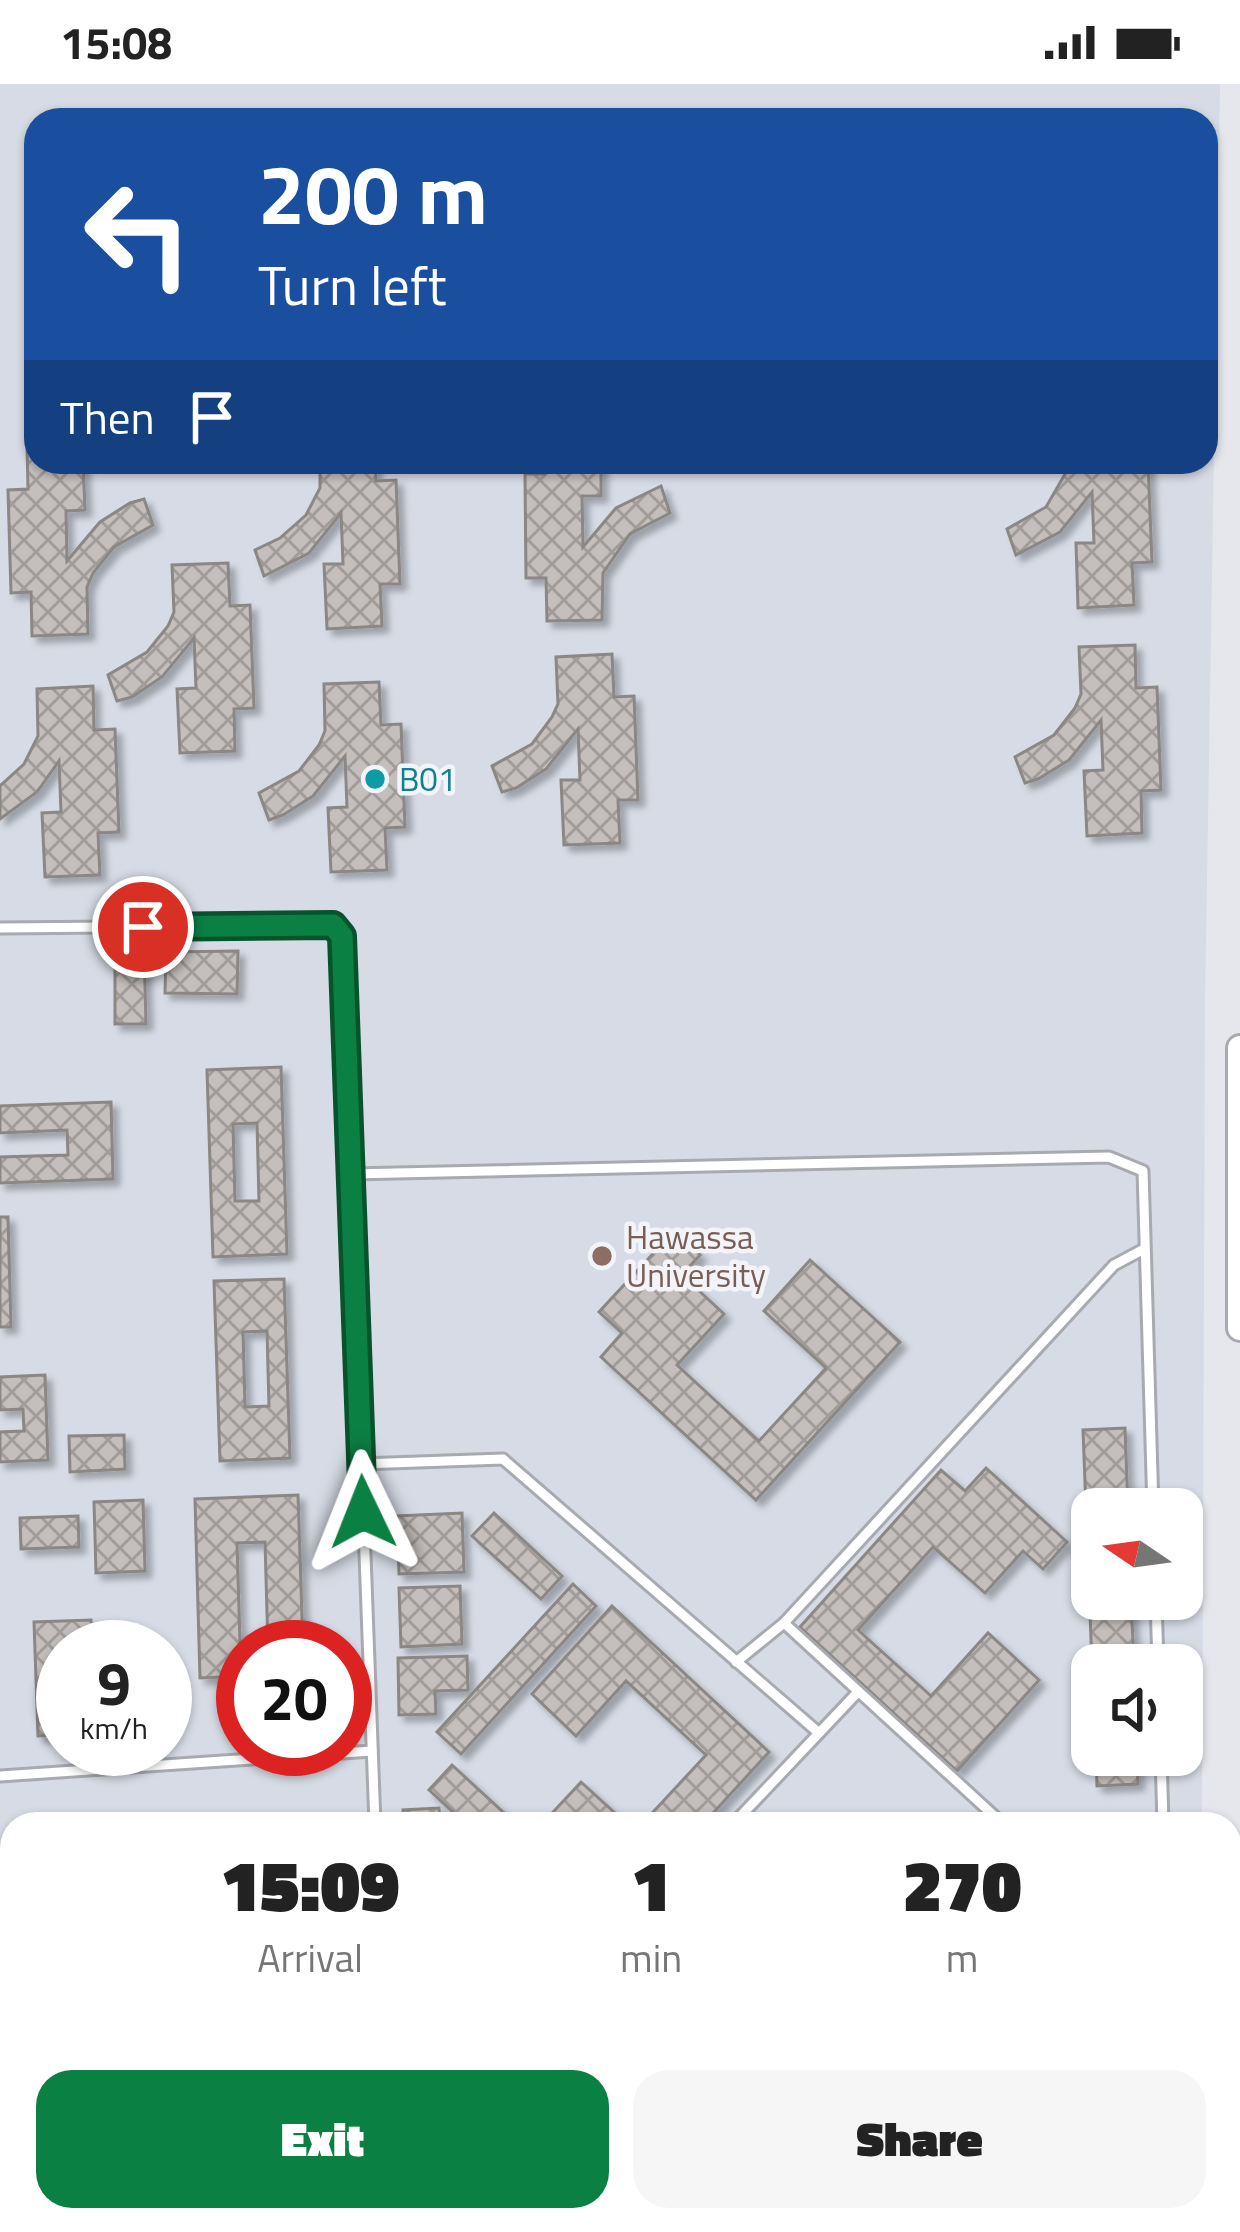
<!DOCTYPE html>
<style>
body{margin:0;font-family:"Titillium Web",sans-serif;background:#f6f6f6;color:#222;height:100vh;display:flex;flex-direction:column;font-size:45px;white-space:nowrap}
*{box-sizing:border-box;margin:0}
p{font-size:39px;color:#767676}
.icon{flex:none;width:66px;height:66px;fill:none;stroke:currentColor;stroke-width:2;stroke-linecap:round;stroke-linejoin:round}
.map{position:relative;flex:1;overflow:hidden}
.drawer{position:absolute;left:0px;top:1728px;width:1242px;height:420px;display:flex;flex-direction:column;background:#fff;border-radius:36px 36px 0 0;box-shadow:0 3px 9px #0004}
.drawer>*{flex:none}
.top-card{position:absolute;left:24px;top:24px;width:1194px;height:366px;border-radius:36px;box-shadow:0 3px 9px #0004;background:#1a4fa0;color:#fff;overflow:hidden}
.needle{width:78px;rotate:283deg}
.controls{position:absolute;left:1071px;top:1404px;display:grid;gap:24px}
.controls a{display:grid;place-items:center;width:132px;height:132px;border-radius:24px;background:#fff;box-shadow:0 3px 9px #0004;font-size:60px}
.speed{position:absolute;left:36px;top:1536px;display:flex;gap:24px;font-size:60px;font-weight:700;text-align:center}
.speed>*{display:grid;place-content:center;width:156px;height:156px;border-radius:50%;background:#fff;box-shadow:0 3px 9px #0004;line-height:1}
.speed small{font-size:30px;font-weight:400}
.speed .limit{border:18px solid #d22;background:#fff;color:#111}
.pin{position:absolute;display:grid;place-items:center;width:102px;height:102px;color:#fff;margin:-51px;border:6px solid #fff;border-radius:50%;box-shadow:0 3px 12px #0007}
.me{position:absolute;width:132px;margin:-66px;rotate:358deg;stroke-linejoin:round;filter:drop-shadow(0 0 9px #0008)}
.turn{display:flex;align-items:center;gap:42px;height:252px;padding:0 36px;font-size:54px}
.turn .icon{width:156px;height:156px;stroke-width:2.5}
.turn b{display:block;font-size:84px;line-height:102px}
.then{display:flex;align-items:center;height:114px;padding:0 36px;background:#0003;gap:24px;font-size:45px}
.eta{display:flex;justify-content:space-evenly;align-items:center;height:204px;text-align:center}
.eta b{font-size:72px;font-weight:800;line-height:84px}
.action{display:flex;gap:24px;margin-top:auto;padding:24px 36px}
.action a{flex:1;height:138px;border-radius:36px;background:#0b8043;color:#fff;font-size:48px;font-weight:800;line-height:138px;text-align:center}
.action a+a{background:#f6f6f6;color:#222}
.status{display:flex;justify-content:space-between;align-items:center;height:84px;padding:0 60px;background:#fff;direction:ltr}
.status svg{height:33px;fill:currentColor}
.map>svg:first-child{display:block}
.built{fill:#d6dbe5;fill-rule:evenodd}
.building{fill:url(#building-cross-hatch);stroke:#8b8784;stroke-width:3;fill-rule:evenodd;filter:url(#shadow)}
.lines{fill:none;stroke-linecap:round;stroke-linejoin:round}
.lane-casing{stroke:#a8aaaf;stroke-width:15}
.secondary-casing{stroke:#a8aaaf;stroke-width:30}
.lane{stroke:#fff;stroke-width:9}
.secondary{stroke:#fff;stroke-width:24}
.route-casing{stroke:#07532c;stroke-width:30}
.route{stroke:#0b8043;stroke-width:21}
.culture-dot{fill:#0f9aa8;stroke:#f2f4f9;stroke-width:4.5}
.education-dot{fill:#8d6e63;stroke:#f2f4f9;stroke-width:4.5}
.labels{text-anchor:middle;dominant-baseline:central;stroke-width:9;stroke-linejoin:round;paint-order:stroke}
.culture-label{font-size:33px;fill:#0d838f;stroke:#f2f4f9;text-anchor:start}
.education-label{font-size:33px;fill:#785e54;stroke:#f2f4f9;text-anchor:start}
</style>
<div class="status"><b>15:08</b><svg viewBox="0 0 49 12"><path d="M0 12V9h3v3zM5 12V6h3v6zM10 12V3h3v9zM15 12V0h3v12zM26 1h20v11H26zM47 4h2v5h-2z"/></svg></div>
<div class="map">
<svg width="1240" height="2148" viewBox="0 0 1240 2148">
<defs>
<pattern id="building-cross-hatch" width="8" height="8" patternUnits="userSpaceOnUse" patternTransform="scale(3)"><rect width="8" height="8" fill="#c4bfbc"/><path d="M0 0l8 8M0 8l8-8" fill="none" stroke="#a09c99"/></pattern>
<filter id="shadow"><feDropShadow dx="6" dy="6" stdDeviation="3" flood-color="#0004"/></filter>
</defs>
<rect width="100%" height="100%" fill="#e5e7ec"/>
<path class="built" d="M 0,0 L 1220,0 L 1205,919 L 1202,1740 L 12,1740 L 12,2136 L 1201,2136 L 1201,2148 L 0,2148 ZM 36,36 L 1206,36 L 1206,378 L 36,378 ZM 1092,1425 L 1182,1425 L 1182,1515 L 1092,1515 ZM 63,1563 L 165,1563 L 165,1665 L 63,1665 ZM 243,1563 L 345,1563 L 345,1665 L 243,1665 ZM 1092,1581 L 1182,1581 L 1182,1671 L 1092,1671 Z"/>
<g class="building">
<polygon points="27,363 36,363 36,378 83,378 85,426 66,427 67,477 100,438 130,419 144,415 153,441 114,463 93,489 87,503 88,550 32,552 31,508 11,509 8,406 28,405"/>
<polygon points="320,378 375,378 376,397 396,396 400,500 380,500 382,542 327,545 324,480 343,480 341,429 309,469 264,492 255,466 280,454 306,431 320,404"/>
<polygon points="545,378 601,378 601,412 582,412 583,463 616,424 661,402 670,429 630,450 603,489 602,536 547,537 546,494 526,494 525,390 545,390"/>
<polygon points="1072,378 1148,378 1152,478 1132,479 1134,521 1078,524 1076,459 1094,459 1092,408 1060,448 1016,471 1007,445 1046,423"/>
<polygon points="228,479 230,522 250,521 254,624 234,625 235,667 180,669 177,605 196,604 194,554 162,593 132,613 117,617 108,591 147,568 168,542 174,528 172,481"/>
<polygon points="1135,561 1136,604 1157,603 1161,706 1141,707 1142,749 1087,752 1084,687 1103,686 1101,636 1069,676 1038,695 1025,699 1015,673 1054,651 1075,624 1081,610 1079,563"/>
<polygon points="612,570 614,613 634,612 638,716 618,716 620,759 564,761 561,696 580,696 578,645 546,685 516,704 502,708 492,682 532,660 552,633 558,620 556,573"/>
<polygon points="379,598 381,641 401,640 405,743 385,744 387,786 331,788 328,724 347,723 345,672 313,712 283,731 269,736 259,709 299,687 319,661 325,647 324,600"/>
<polygon points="93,602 94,646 115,645 119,748 98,749 100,791 45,793 42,729 61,728 59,677 37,708 0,735 0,702 24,680 38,652 37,605"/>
<polygon points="144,865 146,940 115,940 115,867"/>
<polygon points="238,867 237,910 165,909 166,868"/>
<path d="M 281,983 L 287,1170 L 213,1173 L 207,986 ZM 257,1039 L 259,1117 L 235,1117 L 233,1040 Z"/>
<polygon points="111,1018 113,1095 0,1099 0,1073 68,1071 67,1046 0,1049 0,1022"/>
<polygon points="0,1133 8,1133 11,1243 0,1243"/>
<polygon points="674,1147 700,1171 682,1191 724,1230 677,1281 759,1357 826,1284 764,1227 810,1176 900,1258 756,1416 601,1273 622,1249 599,1228"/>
<path d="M 284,1195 L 290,1374 L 220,1377 L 214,1197 ZM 267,1247 L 269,1322 L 245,1323 L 243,1248 Z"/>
<polygon points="45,1291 48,1376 0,1378 0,1348 24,1347 23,1325 0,1326 0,1293"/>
<polygon points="1125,1344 1128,1425 1092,1425 1092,1515 1131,1515 1134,1581 1092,1581 1083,1346"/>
<polygon points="124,1351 125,1385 70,1388 69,1352"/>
<polygon points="986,1384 1067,1458 1043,1485 1023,1467 985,1509 933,1463 858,1546 931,1612 988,1549 1039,1596 957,1687 800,1543 941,1386 965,1407"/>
<polygon points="298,1411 303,1563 268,1563 265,1458 237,1459 241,1592 200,1594 195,1415"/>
<polygon points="143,1416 145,1487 96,1489 94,1418"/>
<polygon points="462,1429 464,1488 399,1490 397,1432"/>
<polygon points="494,1429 562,1492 541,1515 472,1452"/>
<polygon points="78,1432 79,1463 21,1465 20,1434"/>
<polygon points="573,1500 596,1522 461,1670 437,1648"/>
<polygon points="460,1502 462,1560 401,1563 399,1504"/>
<polygon points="612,1522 769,1668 703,1740 642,1740 706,1671 626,1597 576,1652 532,1610"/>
<polygon points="91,1536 92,1563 63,1563 63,1651 38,1652 34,1538"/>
<polygon points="467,1572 468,1606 435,1607 436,1630 399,1631 398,1574"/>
<polygon points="1096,1671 1137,1671 1138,1700 1097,1702"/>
<polygon points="452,1681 516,1740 466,1740 429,1706"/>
<polygon points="581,1698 627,1740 542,1740"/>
<polygon points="439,1724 440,1740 404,1740 403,1726"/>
<polygon points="0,2119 5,2119 6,2147 30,2147 30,2136 342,2136 343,2148 0,2148"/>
</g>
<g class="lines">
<defs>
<g id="lane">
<polyline points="0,844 333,841 342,852 375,1740"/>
<polyline points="351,1090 1109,1073 1143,1087 1153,1425"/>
<polyline points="361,1380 503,1375 819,1649"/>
<polyline points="1156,1515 1158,1581"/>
<polyline points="784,1539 1003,1740"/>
<polyline points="736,1578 784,1539 1114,1181 1144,1165"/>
<polyline points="1161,1671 1163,1740"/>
<polyline points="0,1692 372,1667"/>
<polyline points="733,1740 856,1610"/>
<polyline points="0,2056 12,2056"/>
<polyline points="448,2136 449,2148"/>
<polyline points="620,2136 633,2148"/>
<polyline points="1164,2148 1164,2136"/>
</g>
<g id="secondary">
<polyline points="1240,964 1240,1244"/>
<polyline points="1240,2148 1240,1873"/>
</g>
</defs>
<use href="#lane" class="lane-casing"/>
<use href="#secondary" class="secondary-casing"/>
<use href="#lane" class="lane"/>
<use href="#secondary" class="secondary"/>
</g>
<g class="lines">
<defs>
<polyline id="route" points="143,843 333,841 342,852 363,1428"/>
</defs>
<use href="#route" class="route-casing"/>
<use href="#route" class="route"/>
</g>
<circle class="culture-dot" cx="375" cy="695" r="12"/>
<circle class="education-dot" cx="602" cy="1172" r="12"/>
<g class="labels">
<g class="culture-label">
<text x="399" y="695">B01</text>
</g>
<g class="education-label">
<text x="626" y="1153">Hawassa<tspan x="626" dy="38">University</tspan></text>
</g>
</g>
</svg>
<div class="controls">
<a><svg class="needle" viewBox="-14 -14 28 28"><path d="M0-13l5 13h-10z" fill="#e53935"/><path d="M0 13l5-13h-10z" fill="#767676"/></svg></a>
<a><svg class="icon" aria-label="sound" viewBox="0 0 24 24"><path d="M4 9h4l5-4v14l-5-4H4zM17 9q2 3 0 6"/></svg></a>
</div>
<div class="speed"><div>9<small>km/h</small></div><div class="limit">20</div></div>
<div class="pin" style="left:143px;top:843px;background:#d93025"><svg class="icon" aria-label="arrive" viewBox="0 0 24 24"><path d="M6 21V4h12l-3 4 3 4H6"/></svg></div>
<svg class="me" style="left:363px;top:1428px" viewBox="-20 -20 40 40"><path d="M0-17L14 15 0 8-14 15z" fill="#0b8043" stroke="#fff" stroke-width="4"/></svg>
<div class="top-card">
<div class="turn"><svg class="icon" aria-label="left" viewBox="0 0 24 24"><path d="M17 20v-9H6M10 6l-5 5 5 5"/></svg><div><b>200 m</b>Turn left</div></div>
<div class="then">Then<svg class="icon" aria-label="arrive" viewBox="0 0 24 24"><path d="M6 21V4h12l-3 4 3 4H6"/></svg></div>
</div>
<section class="drawer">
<div class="eta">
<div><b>15:09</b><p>Arrival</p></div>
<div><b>1</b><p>min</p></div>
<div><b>270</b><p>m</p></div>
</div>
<div class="action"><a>Exit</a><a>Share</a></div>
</section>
</div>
